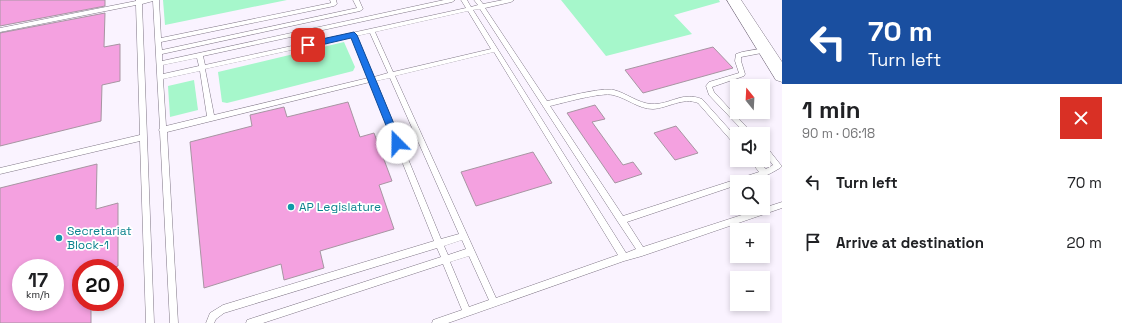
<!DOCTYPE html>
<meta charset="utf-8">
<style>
body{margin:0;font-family:"Space Grotesk",sans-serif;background:#f6f6f6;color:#202124;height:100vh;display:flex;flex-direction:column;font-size:15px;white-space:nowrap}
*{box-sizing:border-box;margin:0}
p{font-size:13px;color:#757577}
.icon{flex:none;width:22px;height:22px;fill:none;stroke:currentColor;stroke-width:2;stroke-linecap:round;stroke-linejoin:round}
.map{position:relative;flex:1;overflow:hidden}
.details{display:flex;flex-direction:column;background:#fff;width:340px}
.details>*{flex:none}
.top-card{background:#1a4fa0;color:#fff;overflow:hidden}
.needle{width:26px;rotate:342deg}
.tools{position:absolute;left:730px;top:79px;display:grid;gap:8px}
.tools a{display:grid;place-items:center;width:40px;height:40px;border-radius:0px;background:#fff;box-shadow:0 2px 6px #0003;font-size:20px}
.speed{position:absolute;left:12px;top:259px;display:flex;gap:8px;font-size:20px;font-weight:700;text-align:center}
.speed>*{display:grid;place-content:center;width:52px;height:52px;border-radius:50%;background:#fff;box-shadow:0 2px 6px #0003;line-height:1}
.speed small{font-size:10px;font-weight:400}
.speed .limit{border:6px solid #d22;background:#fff;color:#111}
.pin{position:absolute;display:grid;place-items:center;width:34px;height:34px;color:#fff;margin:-17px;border-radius:8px;box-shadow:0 2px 6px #0006}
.me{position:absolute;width:44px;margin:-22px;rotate:338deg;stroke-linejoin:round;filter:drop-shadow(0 0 3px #0008)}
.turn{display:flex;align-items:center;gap:14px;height:84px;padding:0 20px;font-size:18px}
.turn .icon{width:52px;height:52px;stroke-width:2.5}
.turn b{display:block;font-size:28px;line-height:34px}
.round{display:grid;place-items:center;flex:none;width:42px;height:42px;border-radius:0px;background:#f6f6f6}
.overview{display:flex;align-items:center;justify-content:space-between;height:68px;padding:0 20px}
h1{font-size:24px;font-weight:700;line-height:30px}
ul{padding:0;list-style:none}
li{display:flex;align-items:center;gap:12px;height:60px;padding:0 20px}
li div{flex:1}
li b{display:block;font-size:15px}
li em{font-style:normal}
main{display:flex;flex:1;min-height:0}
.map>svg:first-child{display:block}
.green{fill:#a6f7cb}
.building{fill:#f4a1e0;stroke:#a795a2;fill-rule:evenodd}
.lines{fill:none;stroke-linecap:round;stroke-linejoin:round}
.lane-casing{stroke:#807787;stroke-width:1}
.secondary-casing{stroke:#807787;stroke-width:1}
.lane{fill:#fff;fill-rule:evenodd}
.secondary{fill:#fff;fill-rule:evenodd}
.route{fill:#1a73e8;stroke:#114b97}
.culture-dot{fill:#0f9aa8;stroke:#fff;stroke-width:1.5}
.labels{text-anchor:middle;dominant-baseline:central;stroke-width:3.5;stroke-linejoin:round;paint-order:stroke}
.culture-label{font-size:12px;fill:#0d838f;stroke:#fff;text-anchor:start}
</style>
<main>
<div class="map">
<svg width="782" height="323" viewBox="0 0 782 323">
<rect width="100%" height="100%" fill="#faf3ff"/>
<g class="green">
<polygon points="163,0 287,0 165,25"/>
<polygon points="561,0 719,0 720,2 674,15 692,34 606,56"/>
<polygon points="344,42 355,67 353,71 227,103 222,102 218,72"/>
<polygon points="194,80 198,110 170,117 168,86"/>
</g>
<g class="building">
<polygon points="0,0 105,0 105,6 0,26"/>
<polygon points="105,13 104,47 120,44 120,81 102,85 101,121 0,146 0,33"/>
<polygon points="713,47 733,68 643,93 625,70"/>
<polygon points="348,102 360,137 374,133 392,181 379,185 394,229 320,251 324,268 284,280 281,264 204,288 190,142 252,126 250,115 284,107 287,117"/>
<polygon points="595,105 605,119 592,122 623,165 633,162 642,174 615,183 567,113"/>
<polygon points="676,126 698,153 675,160 654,133"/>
<polygon points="533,152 552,183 476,206 461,172"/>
<path d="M 97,164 L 96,209 L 118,203 L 118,266 L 112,268 L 81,268 L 81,302 L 91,302 L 91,323 L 0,323 L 0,188 ZM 21,268 L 55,268 L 55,302 L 21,302 Z"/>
</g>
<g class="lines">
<defs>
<g id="lane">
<path d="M 136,0 L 159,0 L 161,38 L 331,3 L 330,0 L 336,0 L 337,4 L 334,6 L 161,42 L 162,50 L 357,8 L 353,0 L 359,0 L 363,9 L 360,11 L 162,54 L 162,61 L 444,0 L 455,0 L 452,2 L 203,56 L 205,65 L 466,8 L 461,0 L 467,0 L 471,7 L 478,5 L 474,0 L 480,0 L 483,4 L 503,0 L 514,0 L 511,2 L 485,8 L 547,101 C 562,98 601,87 614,90 C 626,93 638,103 651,104 C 671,105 681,91 702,99 L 737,138 L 737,146 L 735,145 L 698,103 C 683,97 668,108 653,109 C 638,109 627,98 613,95 C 601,92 563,103 550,106 L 623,216 L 759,172 L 750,160 L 757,160 L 766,169 L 773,165 L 763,152 L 763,144 L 765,145 L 780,164 L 782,166 L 780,168 C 767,176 753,182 737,182 L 737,185 L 627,222 L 643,247 L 782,202 L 782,208 L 642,256 L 624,261 L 448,323 L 432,323 L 433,320 L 462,310 L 443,264 L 263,323 L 246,323 L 247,320 L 250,319 L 441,257 L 437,248 L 224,313 L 216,319 L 214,323 L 206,323 L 210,313 L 223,305 L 434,241 L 370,82 L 167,132 L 178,323 L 170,323 L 160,132 L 159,130 L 160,128 L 153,1 L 142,4 L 154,323 L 146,323 L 140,141 L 0,174 L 0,168 L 140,135 L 136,5 L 0,32 L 0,28 L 136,1 ZM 480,9 L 618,222 L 636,249 L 626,253 L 473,10 ZM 468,11 L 491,49 L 393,72 L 375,32 ZM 370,33 L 388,73 L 374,77 L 357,36 ZM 352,37 L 368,78 L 214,115 L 205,69 ZM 494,52 L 618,255 L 496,298 L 395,76 ZM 197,58 L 199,66 L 163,74 L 163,65 ZM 200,71 L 207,116 L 166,126 L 163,79 ZM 390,78 L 459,234 L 441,239 L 376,81 ZM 462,240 L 466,249 L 448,255 L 444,246 ZM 469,256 L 489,300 L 469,307 L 450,262 Z"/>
<polygon points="765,48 768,50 767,52 741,57 741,61 745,74 744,76 712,87 714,92 753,134 746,134 709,95 706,86 709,82 739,73 735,61 736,54 742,52"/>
</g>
<polygon id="secondary" points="727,0 741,0 782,62 782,82 776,80"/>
</defs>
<use href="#lane" class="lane-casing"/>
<use href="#secondary" class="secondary-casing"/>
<use href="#lane" class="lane"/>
<use href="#secondary" class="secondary"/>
</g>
<polygon class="route" points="354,32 357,35 402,143 400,145 397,146 393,143 351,38 308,48 305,45 308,42"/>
<g class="culture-dot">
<circle cx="291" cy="207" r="4"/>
<circle cx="59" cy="238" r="4"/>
</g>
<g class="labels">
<g class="culture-label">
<text x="299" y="207">AP Legislature</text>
<text x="67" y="231">Secretariat<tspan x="67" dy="14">Block-1</tspan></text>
</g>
</g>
</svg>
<div class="tools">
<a><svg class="needle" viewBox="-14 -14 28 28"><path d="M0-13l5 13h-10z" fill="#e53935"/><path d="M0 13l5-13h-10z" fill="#757577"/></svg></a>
<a><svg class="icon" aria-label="sound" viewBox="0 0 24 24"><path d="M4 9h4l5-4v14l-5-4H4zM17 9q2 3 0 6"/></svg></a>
<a><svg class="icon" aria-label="search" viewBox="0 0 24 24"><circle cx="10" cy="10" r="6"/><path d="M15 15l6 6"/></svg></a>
<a>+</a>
<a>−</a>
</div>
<div class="speed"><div>17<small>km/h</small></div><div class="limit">20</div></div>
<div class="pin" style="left:308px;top:45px;background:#d93025"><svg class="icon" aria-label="arrive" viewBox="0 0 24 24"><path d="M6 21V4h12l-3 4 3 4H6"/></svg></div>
<svg class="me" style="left:397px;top:143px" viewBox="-20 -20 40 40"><circle r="19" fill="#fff"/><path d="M0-13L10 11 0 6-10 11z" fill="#1a73e8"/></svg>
</div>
<section class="details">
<div class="top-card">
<div class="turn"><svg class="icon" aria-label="left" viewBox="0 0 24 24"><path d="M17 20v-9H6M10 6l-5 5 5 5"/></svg><div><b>70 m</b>Turn left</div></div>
</div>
<div class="overview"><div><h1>1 min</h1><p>90 m · 06:18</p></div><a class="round" style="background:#d93025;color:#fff"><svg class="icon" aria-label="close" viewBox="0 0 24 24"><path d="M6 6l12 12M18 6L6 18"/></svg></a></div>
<ul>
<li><svg class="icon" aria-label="left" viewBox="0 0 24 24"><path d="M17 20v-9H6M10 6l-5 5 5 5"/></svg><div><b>Turn left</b></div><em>70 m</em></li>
<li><svg class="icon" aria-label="arrive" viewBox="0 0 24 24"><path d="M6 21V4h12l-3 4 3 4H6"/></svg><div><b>Arrive at destination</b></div><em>20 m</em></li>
</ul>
</section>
</main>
